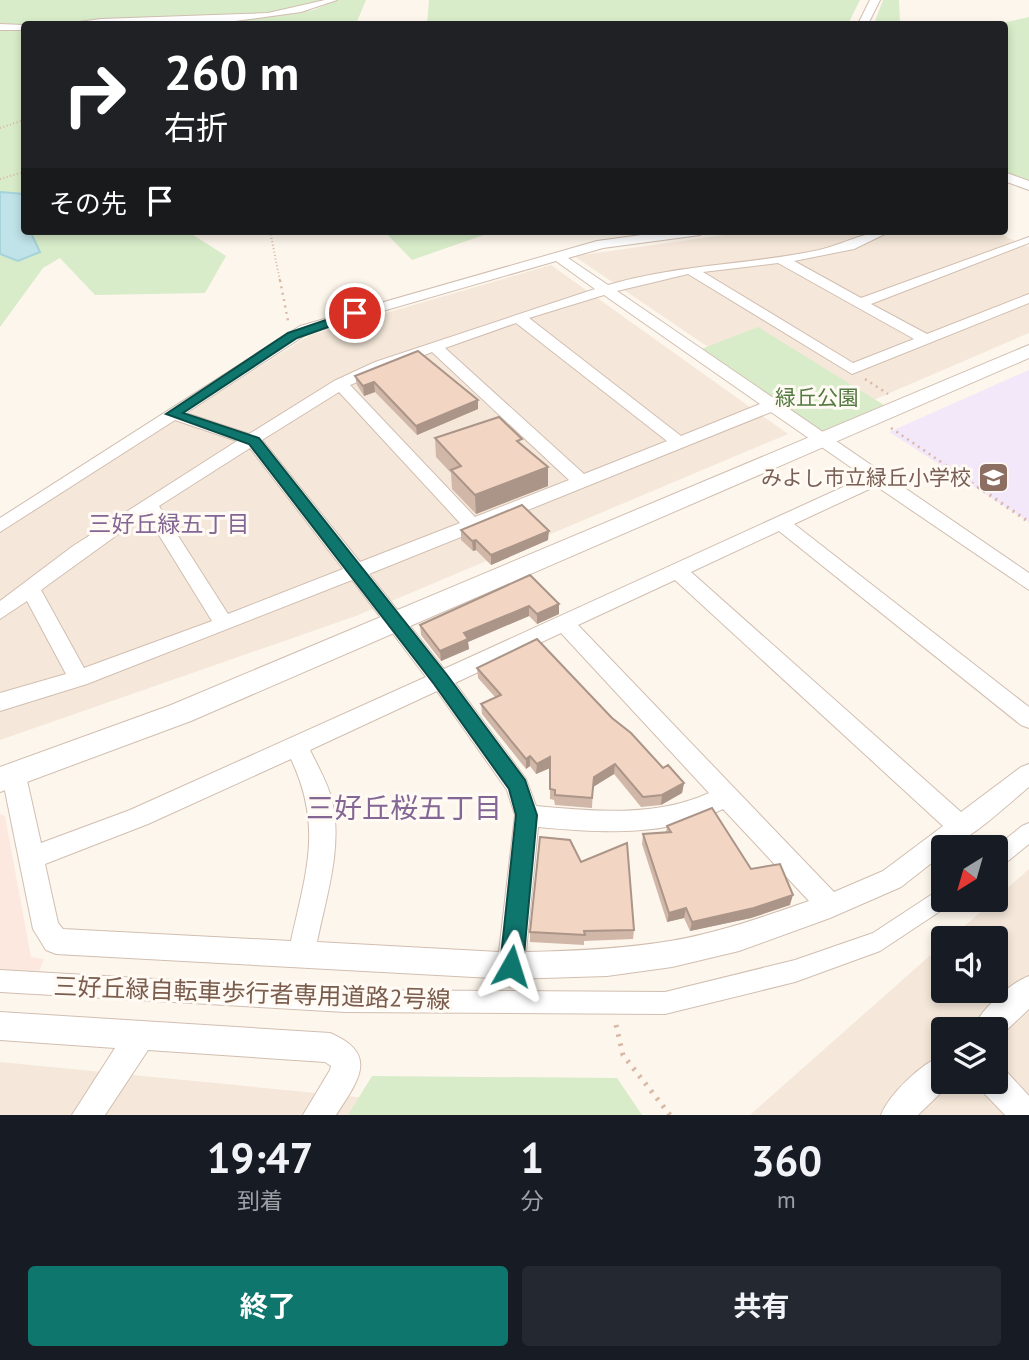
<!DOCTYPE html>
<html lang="ja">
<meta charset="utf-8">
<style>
body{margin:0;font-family:"PT Sans","Noto Sans JP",sans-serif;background:#242831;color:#f1f3f6;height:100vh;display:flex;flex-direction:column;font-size:26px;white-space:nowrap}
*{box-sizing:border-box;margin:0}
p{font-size:23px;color:#9ea1a6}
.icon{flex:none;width:38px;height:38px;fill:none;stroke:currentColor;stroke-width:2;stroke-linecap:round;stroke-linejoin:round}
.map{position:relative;height:1115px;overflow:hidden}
.details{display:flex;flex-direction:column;background:#171b24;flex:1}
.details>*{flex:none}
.banner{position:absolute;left:21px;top:21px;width:987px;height:214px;border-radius:7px;box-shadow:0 4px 10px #0003;background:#202124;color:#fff;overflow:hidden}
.needle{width:46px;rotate:217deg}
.controls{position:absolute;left:931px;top:835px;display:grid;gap:14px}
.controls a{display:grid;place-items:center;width:77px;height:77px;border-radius:7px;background:#171b24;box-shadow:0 4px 10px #0003;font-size:35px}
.pin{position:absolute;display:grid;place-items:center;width:60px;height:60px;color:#fff;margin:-30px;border:4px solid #fff;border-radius:50%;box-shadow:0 2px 7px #0007}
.me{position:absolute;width:77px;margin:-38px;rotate:6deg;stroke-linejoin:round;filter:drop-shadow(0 0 5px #0008)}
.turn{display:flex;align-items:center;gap:24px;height:147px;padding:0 28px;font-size:32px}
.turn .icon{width:91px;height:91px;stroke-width:2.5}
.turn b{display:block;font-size:49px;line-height:60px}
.then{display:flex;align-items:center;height:66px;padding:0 28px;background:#0003;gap:14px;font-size:26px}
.eta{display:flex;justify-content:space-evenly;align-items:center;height:119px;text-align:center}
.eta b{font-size:42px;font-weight:700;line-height:49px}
.button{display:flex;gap:14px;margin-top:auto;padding:14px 28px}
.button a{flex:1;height:80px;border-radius:7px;background:#0f766e;color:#fff;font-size:28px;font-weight:700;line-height:80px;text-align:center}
.button a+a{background:#242831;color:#f1f3f6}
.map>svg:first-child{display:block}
.residential{fill:#f5e8da;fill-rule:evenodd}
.commercial{fill:#fde8e0}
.education{fill:#f3e8fa}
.green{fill:#d8ecc9}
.water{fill:#bfe3e8;stroke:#a5d3da;stroke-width:2}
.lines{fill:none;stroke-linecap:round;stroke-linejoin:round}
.pedestrian-casing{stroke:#d1beb0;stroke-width:2}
.minor-casing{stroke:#d1beb0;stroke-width:2}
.tertiary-casing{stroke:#d1beb0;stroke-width:2}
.path-far3{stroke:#d9b8a5;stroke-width:2;stroke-dasharray:1 2.5;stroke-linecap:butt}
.path-far2{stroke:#d9b8a5;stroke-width:2.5;stroke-dasharray:2 4.5;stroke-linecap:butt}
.path-far1{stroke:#d9b8a5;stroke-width:3.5;stroke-dasharray:2 5;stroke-linecap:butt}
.path{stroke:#d9b8a5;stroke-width:5;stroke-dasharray:2.5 7;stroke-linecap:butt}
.pedestrian{fill:#fff;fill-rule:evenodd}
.minor{fill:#fff;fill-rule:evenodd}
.tertiary{fill:#fff;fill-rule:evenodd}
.wall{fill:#d1b7a8}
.shaded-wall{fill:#aa9588}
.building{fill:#f3d5c3;stroke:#aa9588;stroke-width:2}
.route{fill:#0f766e;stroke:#0a4d48;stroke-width:2}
.labels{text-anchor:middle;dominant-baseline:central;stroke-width:6;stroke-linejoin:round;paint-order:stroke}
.park-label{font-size:21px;fill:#537a41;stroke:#fffaf3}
.education-label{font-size:21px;fill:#785e54;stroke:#fffaf3;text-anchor:end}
.neighbourhood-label{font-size:23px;fill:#846695;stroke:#fffaf3}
.near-street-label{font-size:24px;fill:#7a5c4d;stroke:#fffaf3}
.near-neighbourhood-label{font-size:28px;fill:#846695;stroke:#fffaf3}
</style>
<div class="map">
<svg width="1029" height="1115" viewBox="0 0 1029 1115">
<rect width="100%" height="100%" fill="#fdf6ec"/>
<g class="residential">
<polygon points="753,231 994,231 1029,247 1029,333 820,423 574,256"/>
<polygon points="551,265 788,434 356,616 0,740 0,531 310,335"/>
<path d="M 1029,869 L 1029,1115 L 750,1115 L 943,944 L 943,990 L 996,990 L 996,938 L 951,938 ZM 943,1029 L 996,1029 L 996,1082 L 943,1082 Z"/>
<polygon points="0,1062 541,1115 0,1115"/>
</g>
<polygon class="commercial" points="0,814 5,816 31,957 44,959 37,976 0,974"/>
<polygon class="education" points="1029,370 1029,522 889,432"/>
<g class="green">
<polygon points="0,0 329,0 265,14 24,24 24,28 0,26"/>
<polygon points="336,0 366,0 356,24 73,24 178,22 267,15 314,10"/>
<polygon points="429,0 860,0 848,24 427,24"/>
<polygon points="883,0 899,0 900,24 874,24"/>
<polygon points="1029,17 1029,182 1005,172 1004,24 998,24"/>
<polygon points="0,28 24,29 24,231 187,231 226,256 205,293 95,295 60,258 43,268 0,327"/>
<polygon points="384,231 495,231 412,260"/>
<polygon points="758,327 884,405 819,434 699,350"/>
<polygon points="372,1076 617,1078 642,1115 348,1115"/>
</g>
<polygon class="water" points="0,192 24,194 24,231 30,231 40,252 18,261 0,254"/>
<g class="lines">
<defs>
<g id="pedestrian">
<polygon points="1029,823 1029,844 1003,865 996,868 996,847 1022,826"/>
<polygon points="943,887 943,900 953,900 951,904 880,951 795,982 665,1014 345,1012 0,992 0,970 345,990 665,992 795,960 873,933"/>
</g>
<g id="minor">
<polygon points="325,0 337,0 301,12 235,21 64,24 101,19 268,13"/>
<polygon points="0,24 24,25 24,30 0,30"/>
<path d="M 671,231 L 706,231 L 700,235 L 603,248 L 568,258 L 608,285 C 678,264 749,265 819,250 C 844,244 866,231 891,231 L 854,249 L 794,261 L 861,298 L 1029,237 L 1029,243 L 871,304 L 927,334 L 1029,294 L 1029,303 L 852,374 L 688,274 L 617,291 L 1029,573 L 1029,590 L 876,486 L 794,524 L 1029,707 L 1029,728 L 1021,725 L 779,531 L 691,572 L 961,812 L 1021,767 L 1029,764 L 1029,787 C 1010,802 964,847 943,847 L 943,854 L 901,887 L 830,918 L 739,951 L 672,967 L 607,976 L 511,979 L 56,954 L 46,950 L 33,929 L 2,776 L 6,769 L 14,766 L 22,769 L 26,776 L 41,843 L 130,810 L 426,677 L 352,580 L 87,684 L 0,711 L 0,693 L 66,674 L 27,601 L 0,619 L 0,601 L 73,546 L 237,441 L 175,420 L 0,532 L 0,518 L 300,326 L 597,241 ZM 556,261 L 595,289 L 375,362 L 334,381 L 249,434 L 186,413 L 310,332 ZM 778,263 L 914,339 L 853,363 L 703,272 ZM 604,295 L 760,404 L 681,436 L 529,318 ZM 516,323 L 667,441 L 584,474 L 445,348 ZM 432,352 L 569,480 L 475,517 L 350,385 ZM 339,392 L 460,523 L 360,562 L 262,440 ZM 771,412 L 865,477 L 444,669 L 369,574 ZM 250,448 L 343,569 L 228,614 L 159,506 ZM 146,514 L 212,621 L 84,668 L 41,590 ZM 675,580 L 943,826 L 883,871 L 834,892 L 578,625 ZM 561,633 L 709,793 C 655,818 593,811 536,806 L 526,779 L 455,683 ZM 437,691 L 507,790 L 515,815 L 499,952 L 317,942 C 326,897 343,847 332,801 C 328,783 318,767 310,750 ZM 291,759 C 323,827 306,872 291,941 L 63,929 L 58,923 L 45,864 L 148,824 ZM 723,809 L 809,901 C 763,917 718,933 670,941 C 622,949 574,951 526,952 L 538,827 C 601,833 665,837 723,809 Z"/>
<path d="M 1029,976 L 1029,1009 L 997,1039 L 996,1029 L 973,1029 C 981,1009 1009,984 1029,976 Z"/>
<path d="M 0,1012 L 330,1033 C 380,1054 358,1081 336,1115 L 303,1115 L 330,1070 L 331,1066 L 325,1062 L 148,1050 L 105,1115 L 72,1115 L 115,1048 L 0,1040 Z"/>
<path d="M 943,1055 L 943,1082 L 952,1082 L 918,1115 L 881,1115 C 890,1093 921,1064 943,1055 Z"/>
<polygon points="996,1067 1006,1071 1029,1096 1029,1115 1005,1115 984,1093 980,1082 996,1082"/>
</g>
<g id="tertiary">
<polygon points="870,0 880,0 868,24 858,24"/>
<polygon points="1004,172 1029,181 1029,190 1004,181"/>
<polygon points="1029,345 1029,358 191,721 0,792 0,767 171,705"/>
</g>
</defs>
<use href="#pedestrian" class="pedestrian-casing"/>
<use href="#minor" class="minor-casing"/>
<use href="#tertiary" class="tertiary-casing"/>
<g class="path-far3">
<polyline points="0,128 24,120"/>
<polyline points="0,179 24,172"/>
<polyline points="270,231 280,281"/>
</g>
<g class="path-far2">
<polyline points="280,280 288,321"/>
<polyline points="865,379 888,394"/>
<polyline points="891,428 981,489"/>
</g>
<polyline class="path-far1" points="978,487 1029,522"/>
<polyline class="path" points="616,1025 623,1055 670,1115"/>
<use href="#pedestrian" class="pedestrian"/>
<use href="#minor" class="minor"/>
<use href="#tertiary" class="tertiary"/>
</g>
<g class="wall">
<polygon points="355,376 478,400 478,409 417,435 375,392 364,396 357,385"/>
<polygon points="435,438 522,445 548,486 476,514 452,489 451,473 436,457"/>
<polygon points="461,530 548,540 491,565 476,550 473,551 461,540"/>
<polygon points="530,575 559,614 537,624 529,616 468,642 469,649 441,661 421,635 420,625"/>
<polygon points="477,668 612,718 663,768 684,783 682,793 661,805 641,807 614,774 593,787 592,808 555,805 554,800 550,799 550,768 536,774 530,766 526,769 482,714 481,704 495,697 478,678"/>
<polygon points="667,826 751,869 790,905 751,918 690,931 684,918 667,922 642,844 643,834 666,832"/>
<polygon points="581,862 634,930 633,939 584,941 584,945 530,942 530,932"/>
</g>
<g class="shaded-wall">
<polygon points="374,382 375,392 364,396 363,386"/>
<polygon points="478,400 478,409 417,435 416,426"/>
<polygon points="548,467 548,486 476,514 475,495"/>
<polygon points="549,531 548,540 491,565 491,555"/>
<polygon points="476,540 476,550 473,551 472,541"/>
<polygon points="559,604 559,614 537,624 537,614"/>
<polygon points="529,606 529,616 468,642 469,649 441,661 440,651 464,633"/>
<polygon points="530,756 530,766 526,769 526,759"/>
<polygon points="550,757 550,768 536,774 537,764"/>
<polygon points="615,764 614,774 593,787 594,777"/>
<polygon points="684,783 682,793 661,805 662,795"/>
<polygon points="793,895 790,905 751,918 690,931 692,922"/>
<polygon points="686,908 684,918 667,922 669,913"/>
</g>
<g class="building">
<polygon points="418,351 478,400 416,426 374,382 363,386 355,376"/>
<polygon points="499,417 522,439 517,441 548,467 475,495 451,470 461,466 435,438"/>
<polygon points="522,505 549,531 491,555 476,540 472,541 461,530"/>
<polygon points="530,575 559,604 537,614 529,606 464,633 468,639 440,651 420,625"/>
<polygon points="537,639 612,718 631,733 663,768 668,765 684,783 662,795 643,797 615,764 594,777 592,798 555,795 555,790 550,789 550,757 537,764 530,756 526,759 481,704 501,695 477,668"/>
<polygon points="712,808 751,869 780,864 793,895 754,908 692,922 686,908 669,913 643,834 671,832 667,826"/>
<polygon points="540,837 570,840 581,862 627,843 634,930 584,931 585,935 530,932"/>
</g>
<polygon class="route" points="355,310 361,313 360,316 297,338 183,413 259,438 447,675 525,780 537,815 523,966 519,974 511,977 503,974 500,966 516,815 509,789 434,684 249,444 166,414 288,333"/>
<defs>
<symbol id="school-square" viewBox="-11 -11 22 22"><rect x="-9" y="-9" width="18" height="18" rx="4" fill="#8d6e63" stroke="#fffaf3"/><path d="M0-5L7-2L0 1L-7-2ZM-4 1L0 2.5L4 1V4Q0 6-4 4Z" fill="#fff"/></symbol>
</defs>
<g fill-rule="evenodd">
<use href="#school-square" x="976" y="460" width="35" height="35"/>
</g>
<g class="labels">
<g class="park-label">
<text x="817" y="397">緑丘公園</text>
</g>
<g class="education-label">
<text x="971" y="477">みよし市立緑丘小学校</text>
</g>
<g class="neighbourhood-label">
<text x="169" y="523">三好丘緑五丁目</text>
</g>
<g class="near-street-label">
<text transform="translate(252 993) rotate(2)">三好丘緑自転車歩行者専用道路2号線</text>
</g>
<g class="near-neighbourhood-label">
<text x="404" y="807">三好丘桜五丁目</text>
</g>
</g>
</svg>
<div class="controls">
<a><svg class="needle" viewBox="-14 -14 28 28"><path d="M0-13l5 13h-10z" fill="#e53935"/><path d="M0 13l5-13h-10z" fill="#9ea1a6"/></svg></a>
<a><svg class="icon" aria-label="sound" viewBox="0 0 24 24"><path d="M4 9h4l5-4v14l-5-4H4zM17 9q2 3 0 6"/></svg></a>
<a><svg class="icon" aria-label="layers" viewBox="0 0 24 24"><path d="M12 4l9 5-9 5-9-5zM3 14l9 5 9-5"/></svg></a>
</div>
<div class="pin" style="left:355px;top:313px;background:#d93025"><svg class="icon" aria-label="arrive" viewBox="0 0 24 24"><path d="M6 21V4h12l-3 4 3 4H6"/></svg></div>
<svg class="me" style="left:511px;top:966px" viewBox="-20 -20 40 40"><path d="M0-17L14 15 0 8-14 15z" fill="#0f766e" stroke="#fff" stroke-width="4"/></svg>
<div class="banner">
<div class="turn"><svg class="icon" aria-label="right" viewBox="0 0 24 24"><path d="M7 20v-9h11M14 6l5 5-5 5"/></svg><div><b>260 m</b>右折</div></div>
<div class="then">その先<svg class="icon" aria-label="arrive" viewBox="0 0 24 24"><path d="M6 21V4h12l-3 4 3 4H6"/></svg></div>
</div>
</div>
<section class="details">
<div class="eta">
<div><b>19:47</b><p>到着</p></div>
<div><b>1</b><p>分</p></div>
<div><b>360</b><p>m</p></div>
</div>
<div class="button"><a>終了</a><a>共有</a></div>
</section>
